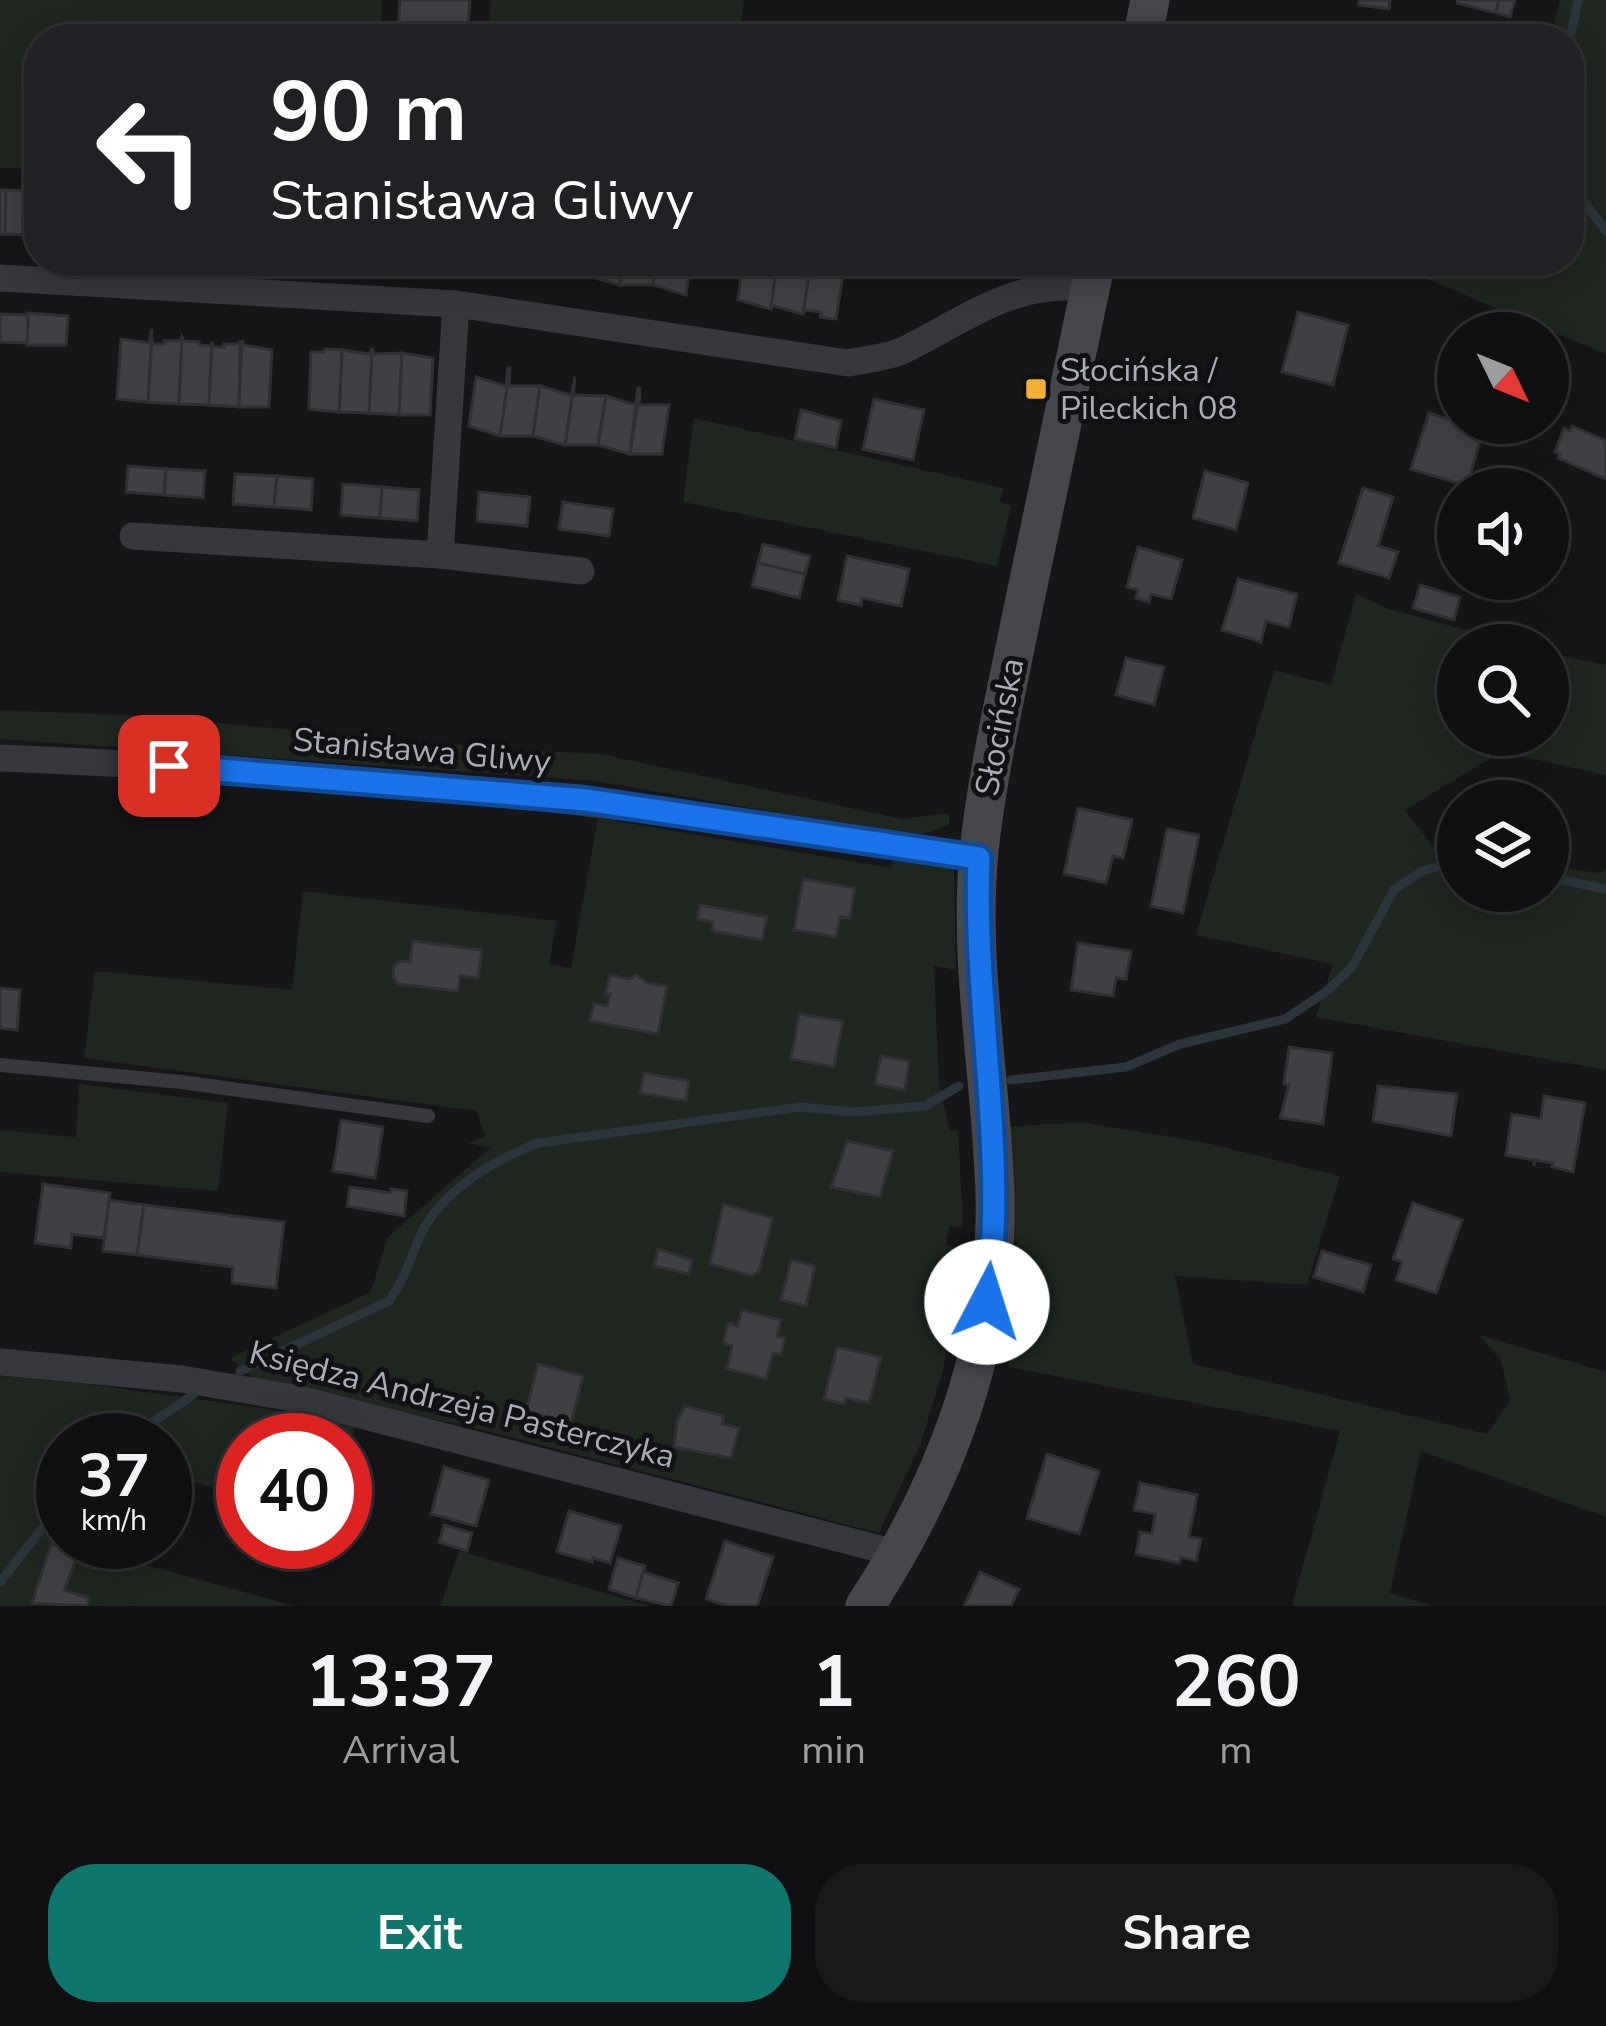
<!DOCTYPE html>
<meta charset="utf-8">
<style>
body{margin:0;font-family:"Nunito Sans",sans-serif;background:#19191b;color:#f1f3f6;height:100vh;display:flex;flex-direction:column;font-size:45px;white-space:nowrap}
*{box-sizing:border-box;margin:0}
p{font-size:39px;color:#9c9d9f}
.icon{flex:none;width:66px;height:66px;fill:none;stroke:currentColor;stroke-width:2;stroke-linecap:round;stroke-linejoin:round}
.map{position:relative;height:1606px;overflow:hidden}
.details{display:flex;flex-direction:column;background:#101012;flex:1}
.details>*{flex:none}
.banner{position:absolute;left:24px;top:24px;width:1560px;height:252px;border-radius:48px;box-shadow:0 6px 30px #0003,0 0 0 3px #303032;background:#202124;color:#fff;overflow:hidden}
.needle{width:78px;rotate:133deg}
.buttons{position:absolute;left:1437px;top:312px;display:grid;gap:24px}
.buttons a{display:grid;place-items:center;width:132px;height:132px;border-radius:50%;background:#101012;box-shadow:0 6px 30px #0003,0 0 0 3px #303032;font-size:60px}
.speed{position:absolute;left:36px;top:1413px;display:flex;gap:24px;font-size:60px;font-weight:700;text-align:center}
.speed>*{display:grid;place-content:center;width:156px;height:156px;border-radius:50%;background:#101012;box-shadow:0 6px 30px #0003,0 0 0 3px #303032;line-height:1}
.speed small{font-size:30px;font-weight:400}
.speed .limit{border:18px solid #d22;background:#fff;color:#111}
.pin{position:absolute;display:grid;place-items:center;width:102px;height:102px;color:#fff;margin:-51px;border-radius:24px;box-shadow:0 6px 18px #0006}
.me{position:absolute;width:132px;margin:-66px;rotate:5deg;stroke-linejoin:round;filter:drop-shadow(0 0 9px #0008)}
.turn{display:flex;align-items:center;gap:42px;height:252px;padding:0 48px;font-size:54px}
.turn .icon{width:156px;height:156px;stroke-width:2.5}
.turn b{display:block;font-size:84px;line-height:102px}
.eta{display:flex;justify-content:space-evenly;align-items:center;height:204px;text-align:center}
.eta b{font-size:72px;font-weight:700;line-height:84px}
.action{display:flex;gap:24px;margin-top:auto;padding:24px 48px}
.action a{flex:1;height:138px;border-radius:48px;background:#0f766e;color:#fff;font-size:48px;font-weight:700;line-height:138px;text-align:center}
.action a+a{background:#19191b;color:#f1f3f6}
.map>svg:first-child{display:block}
.green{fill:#1e261f}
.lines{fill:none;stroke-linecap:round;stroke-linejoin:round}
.stream{stroke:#2c353c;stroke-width:9}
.building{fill:#404145;stroke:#303034;stroke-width:3}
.lane{stroke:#37383d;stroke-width:14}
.street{stroke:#37383d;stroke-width:27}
.secondary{stroke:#45474d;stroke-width:39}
.route-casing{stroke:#114b97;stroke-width:30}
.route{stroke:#1a73e8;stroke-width:21}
.poi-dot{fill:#f2b134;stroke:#111113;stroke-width:4.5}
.labels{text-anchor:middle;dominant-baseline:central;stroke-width:10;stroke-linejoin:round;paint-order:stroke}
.poi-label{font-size:33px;fill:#a8adb8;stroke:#111113;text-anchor:start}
.street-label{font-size:33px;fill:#a8adb8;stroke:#111113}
</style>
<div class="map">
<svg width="1606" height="1606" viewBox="0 0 1606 1606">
<rect width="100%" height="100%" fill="#161618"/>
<g class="green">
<polygon points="0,0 382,0 381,39 39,39 39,169 0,168"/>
<polygon points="491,0 744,0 739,39 487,39"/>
<polygon points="1560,0 1606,0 1606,354 1384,261 1569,261 1569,39 1551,39"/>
<polygon points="694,418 1003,488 1000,502 1011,506 997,566 683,502"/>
<polygon points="1356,594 1389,609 1520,645 1458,645 1458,735 1548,735 1548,653 1606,665 1606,775 1501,752 1405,810 1435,849 1458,853 1458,891 1548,891 1548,866 1599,873 1606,869 1606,1070 1316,1017 1333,964 1196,935 1274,670 1331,685"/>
<polygon points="0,710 123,715 519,750 601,754 902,819 949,813 949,825 915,837 596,781 0,739"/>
<polygon points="598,818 891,868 893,858 954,867 956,970 934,966 939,1084 950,1131 958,1131 963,1221 962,1228 949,1226 946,1245 961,1249 944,1366 921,1443 879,1533 475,1428 257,1382 230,1358 371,1292 387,1238 490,1148 468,1143 485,1137 477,1111 84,1058 95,971 292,990 303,891 557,921 549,964 571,968"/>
<polygon points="79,1084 228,1103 218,1191 0,1172 0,1130 76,1137"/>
<polygon points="1079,1122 1202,1142 1340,1176 1307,1285 1175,1276 1193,1364 1487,1434 1510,1401 1501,1360 1479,1335 1606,1372 1606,1517 1421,1451 1390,1593 1433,1606 1292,1606 1340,1431 1008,1367 1019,1256 1014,1238 1007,1127"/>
<polygon points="0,1376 86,1384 356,1421 345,1472 345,1440 243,1440 243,1497 165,1473 165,1440 63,1440 63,1542 128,1542 124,1559 295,1606 0,1606"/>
<polygon points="459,1551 650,1606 440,1606"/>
</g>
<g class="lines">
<g class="stream">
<polyline points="1569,44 1578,0"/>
<polyline points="1569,182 1606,231"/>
<polyline points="1548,877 1606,889"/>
<polyline points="1011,1080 1126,1067 1180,1044 1285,1019 1327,991 1352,967 1394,890 1422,871 1458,861"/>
<path d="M 240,1371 L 389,1301 C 405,1279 410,1258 421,1234 C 443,1189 495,1160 538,1143 L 800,1107 L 854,1112 L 925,1106 L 959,1086"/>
<polyline points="127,1440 194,1394"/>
<polyline points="0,1582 63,1502"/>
</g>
</g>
<g class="building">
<polygon points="400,0 470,0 467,39 445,39 446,29 430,28 429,33 398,31"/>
<polygon points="1359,0 1390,0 1389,9 1359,5"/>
<polygon points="1458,0 1499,0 1496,13 1457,3"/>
<polygon points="1499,0 1515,0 1510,17 1496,13"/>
<polygon points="1209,23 1246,30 1244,39 1206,39"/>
<polygon points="0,190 6,190 5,234 0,234"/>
<polygon points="6,190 37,191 31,235 5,234"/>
<polygon points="556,261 590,261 588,276 554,276"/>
<polygon points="590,261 623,261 620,285 588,276"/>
<polygon points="623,261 656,261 653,285 620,285"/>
<polygon points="656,261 691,261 686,295 653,285"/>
<polygon points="743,261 777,261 771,309 738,300"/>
<polygon points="777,261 811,261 803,314 771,305 771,309"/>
<polygon points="811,261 831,261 830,266 844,268 836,319 820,317 821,312 805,310 803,314"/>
<polygon points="1298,312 1348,325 1333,385 1282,372"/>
<polygon points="28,313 68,316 66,345 27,345"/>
<polygon points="0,314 28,315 27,343 0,342"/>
<polygon points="152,329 148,402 117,399 121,339 149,343"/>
<polygon points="182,337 179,404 148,402 152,339 153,344 164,344 164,341 180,341"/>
<polygon points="182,337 184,341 199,342 199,345 210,346 212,342 209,405 179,404"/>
<polygon points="240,340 239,407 209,405 212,342 213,347 224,347 224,344 240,344"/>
<polygon points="242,340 244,345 272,350 269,407 239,407"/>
<polygon points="372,348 374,354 402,353 399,415 369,413"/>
<polygon points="372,348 369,413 339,412 342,350 370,354"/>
<polygon points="325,349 342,350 339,412 309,409 311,352 324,352"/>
<polygon points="402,353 433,358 430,415 399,415"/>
<polygon points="508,368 510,368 500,436 469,426 476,377 506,386"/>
<polygon points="510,368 509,386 540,386 533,436 500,436"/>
<polygon points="575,377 573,395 606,396 598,445 565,445"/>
<polygon points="575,377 565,445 533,436 540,386 571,395"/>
<polygon points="638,387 630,454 598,445 606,396 636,405"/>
<polygon points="640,387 639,405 669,405 662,454 630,454"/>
<polygon points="874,399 924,410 913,460 863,449"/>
<polygon points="801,410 841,421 836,448 795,439"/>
<polygon points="1429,413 1477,428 1474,439 1480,441 1467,486 1411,469"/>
<polygon points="1572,426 1606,441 1606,479 1558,458 1560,454 1555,452 1564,428 1570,431"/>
<polygon points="128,466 166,469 164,495 126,492"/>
<polygon points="166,469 205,471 203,498 164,495"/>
<polygon points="1205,471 1248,483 1236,530 1193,518"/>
<polygon points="235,474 277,476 274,507 233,504"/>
<polygon points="277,476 313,479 311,510 274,507"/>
<polygon points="343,484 382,487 380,518 341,515"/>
<polygon points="382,487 419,490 417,521 380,518"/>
<polygon points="1363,488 1393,497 1378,546 1398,552 1389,578 1339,563"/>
<polygon points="479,492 530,497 527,526 477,521"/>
<polygon points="563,502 613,509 609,536 559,529"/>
<polygon points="763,544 810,556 805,574 758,563"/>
<polygon points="1138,547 1182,560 1171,599 1151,594 1149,602 1136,598 1138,590 1127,587"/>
<polygon points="847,556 909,569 901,606 862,598 861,605 838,600"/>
<polygon points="758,563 805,574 799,598 752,586"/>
<polygon points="1238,579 1297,594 1289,627 1266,621 1261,642 1222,630"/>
<polygon points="1420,585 1460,597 1454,620 1413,608"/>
<polygon points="1126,658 1164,667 1154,705 1116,695"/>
<polygon points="1078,808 1132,820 1123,858 1113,856 1106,883 1064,874"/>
<polygon points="1167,829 1199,835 1183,913 1151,906"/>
<polygon points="803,879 855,888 850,918 840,917 836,937 794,930"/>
<polygon points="700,905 767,917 762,940 712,931 713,922 697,919"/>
<polygon points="413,941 482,950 478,978 460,976 458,991 398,984 393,978 394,966 400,961 410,962"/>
<polygon points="1078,943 1131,951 1126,979 1116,978 1113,996 1071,990"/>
<polygon points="610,975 630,979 636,975 648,983 667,986 658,1034 590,1021 594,1003 607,1006 610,994 605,995"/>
<polygon points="0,988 20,990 17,1030 0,1028"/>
<polygon points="799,1014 843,1021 834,1067 791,1059"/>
<polygon points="1289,1047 1332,1053 1323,1124 1280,1118 1289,1085 1284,1084"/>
<polygon points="881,1056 909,1061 905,1090 875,1084"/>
<polygon points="644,1073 689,1081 686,1101 640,1093"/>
<polygon points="1378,1086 1457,1094 1451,1136 1373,1121"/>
<polygon points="1544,1096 1585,1103 1573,1172 1552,1167 1553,1163 1535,1160 1534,1166 1534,1160 1506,1155 1512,1114 1541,1119"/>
<polygon points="341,1120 383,1127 375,1178 333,1171"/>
<polygon points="847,1141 893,1151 880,1197 831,1187"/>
<polygon points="43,1184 110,1193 104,1238 72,1234 71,1248 35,1243"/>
<polygon points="350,1187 391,1193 391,1189 407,1191 404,1216 347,1206"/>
<polygon points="109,1200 144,1205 137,1255 103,1251"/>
<polygon points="1413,1203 1462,1220 1436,1293 1396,1280 1402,1262 1393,1259"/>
<polygon points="723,1204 773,1218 759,1271 752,1276 710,1264"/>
<polygon points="144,1205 284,1222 276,1288 232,1283 233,1267 137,1255"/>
<polygon points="658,1249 692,1260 689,1274 654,1266"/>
<polygon points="1322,1251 1371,1265 1363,1292 1314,1277"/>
<polygon points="791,1260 815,1266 806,1306 781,1300"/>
<polygon points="742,1310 781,1320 777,1336 785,1338 781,1355 773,1353 766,1379 727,1369 732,1346 723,1343 728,1323 737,1326"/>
<polygon points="837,1347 881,1357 869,1403 846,1398 844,1404 824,1399"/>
<polygon points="538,1364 583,1376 571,1423 526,1412"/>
<polygon points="685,1406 724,1416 722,1424 739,1428 731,1458 674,1447 677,1421"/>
<polygon points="1047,1454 1099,1471 1079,1534 1027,1518"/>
<polygon points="444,1467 489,1480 476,1526 431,1514"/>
<polygon points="1140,1483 1197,1495 1189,1537 1201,1539 1196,1561 1181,1557 1179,1563 1136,1554 1140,1532 1152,1534 1155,1514 1134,1510"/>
<polygon points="569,1511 621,1526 610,1563 593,1558 592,1562 557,1552"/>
<polygon points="444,1525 472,1533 467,1551 439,1542"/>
<polygon points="725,1541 773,1557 757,1606 728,1606 706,1599"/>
<polygon points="51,1544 79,1552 64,1590 89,1598 87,1606 32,1603"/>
<polygon points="618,1558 645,1566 636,1598 609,1589"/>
<polygon points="643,1572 678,1583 671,1606 636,1598"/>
<polygon points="980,1572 1019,1589 1011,1606 964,1606"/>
</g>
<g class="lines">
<polyline class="lane" points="0,1065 181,1082 428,1116"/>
<g class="street">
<path d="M 0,278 L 456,304 L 848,363 C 866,359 887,358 904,350 C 965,320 1018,277 1090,289"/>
<polyline points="133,536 440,555 581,571"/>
<polyline points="440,555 456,304"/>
<path d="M 0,758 C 328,771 655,804 979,858"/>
<polyline points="0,1362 182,1379 299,1399 899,1554"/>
</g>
<g class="secondary">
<polyline points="1142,39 1150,0"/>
<path d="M 865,1606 C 945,1484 999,1344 995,1196 C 992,1081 968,965 979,851 C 988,769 1007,689 1023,609 C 1047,493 1072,377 1096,261"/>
</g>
</g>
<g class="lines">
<defs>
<path id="route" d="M 169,766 L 586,800 L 979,858 C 973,1006 1008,1155 987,1302"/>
</defs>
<use href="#route" class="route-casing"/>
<use href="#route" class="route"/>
</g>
<rect class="poi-dot" x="1024" y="377" width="24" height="24" rx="6"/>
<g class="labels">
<g class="poi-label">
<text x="1060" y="370">Słocińska /<tspan x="1060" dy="38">Pileckich 08</tspan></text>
</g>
<g class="street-label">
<text transform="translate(1000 727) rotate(-79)">Słocińska</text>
<text transform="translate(422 751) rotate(5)">Stanisława Gliwy</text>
<text transform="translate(462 1405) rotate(14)">Księdza Andrzeja Pasterczyka</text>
</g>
</g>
</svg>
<div class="buttons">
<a><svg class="needle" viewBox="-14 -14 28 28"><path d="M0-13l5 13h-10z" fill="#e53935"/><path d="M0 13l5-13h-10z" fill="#9c9d9f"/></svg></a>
<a><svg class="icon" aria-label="sound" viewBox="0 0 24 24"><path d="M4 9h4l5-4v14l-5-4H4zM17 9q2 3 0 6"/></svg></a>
<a><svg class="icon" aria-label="search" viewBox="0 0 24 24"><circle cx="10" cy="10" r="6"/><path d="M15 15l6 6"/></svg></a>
<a><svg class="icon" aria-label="layers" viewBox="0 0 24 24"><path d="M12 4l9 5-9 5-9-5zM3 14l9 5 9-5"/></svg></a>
</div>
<div class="speed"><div>37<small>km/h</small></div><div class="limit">40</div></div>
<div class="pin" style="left:169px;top:766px;background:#d93025"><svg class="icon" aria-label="arrive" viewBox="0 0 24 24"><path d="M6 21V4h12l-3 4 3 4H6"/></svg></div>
<svg class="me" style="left:987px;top:1302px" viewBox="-20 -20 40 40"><circle r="19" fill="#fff"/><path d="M0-13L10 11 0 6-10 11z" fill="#1a73e8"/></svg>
<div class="banner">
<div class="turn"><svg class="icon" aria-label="left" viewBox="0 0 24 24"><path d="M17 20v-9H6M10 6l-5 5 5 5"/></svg><div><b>90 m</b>Stanisława Gliwy</div></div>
</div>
</div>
<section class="details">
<div class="eta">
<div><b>13:37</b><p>Arrival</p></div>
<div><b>1</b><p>min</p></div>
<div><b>260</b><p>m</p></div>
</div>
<div class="action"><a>Exit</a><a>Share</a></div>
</section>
